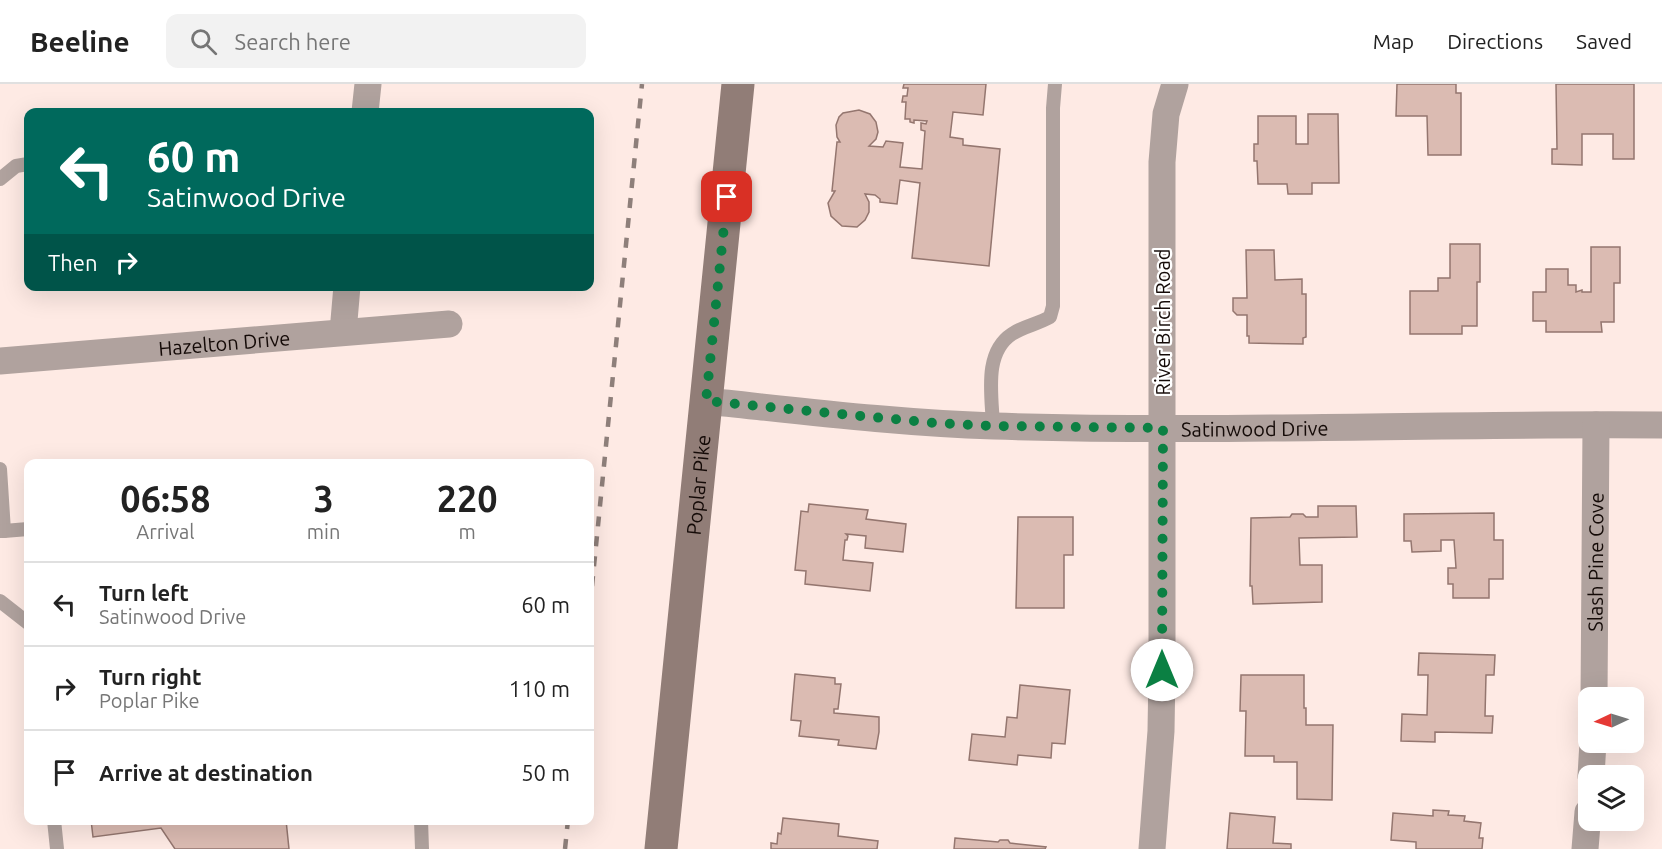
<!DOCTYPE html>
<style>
body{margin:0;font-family:Ubuntu,sans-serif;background:#f2f2f2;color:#222;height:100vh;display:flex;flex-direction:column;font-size:22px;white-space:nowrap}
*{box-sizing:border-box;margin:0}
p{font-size:20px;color:#767676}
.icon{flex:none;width:33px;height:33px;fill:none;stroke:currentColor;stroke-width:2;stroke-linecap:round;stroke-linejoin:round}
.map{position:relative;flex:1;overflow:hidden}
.sheet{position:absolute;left:24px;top:375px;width:570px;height:366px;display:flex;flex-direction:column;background:#fff;border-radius:12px;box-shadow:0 6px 24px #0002}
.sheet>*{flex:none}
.top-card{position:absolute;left:24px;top:24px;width:570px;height:183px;border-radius:12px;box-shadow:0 6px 24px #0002;background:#00695c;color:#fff;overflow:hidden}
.needle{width:39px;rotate:266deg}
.tools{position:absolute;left:1578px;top:603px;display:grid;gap:12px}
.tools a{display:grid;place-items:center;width:66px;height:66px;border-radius:12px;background:#fff;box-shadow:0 6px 24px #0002;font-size:30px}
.pin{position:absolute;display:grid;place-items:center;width:51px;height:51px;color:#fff;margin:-26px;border-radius:12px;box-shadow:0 3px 9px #0006}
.me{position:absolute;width:66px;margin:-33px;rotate:0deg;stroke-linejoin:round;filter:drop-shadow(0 0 4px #0008)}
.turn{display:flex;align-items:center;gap:21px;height:126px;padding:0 24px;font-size:27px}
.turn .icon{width:78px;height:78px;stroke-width:2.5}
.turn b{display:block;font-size:42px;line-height:51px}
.then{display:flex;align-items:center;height:57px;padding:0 24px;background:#0003;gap:12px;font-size:22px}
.eta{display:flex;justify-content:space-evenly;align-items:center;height:102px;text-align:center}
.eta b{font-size:36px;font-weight:700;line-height:42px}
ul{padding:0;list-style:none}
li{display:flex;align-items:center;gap:18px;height:84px;padding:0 24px;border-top:2px solid #e0e0e0}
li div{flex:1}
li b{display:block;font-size:22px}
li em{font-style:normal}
header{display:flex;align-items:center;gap:36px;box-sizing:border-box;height:84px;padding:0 30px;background:#fff;border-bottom:2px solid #e0e0e0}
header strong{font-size:28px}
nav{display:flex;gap:33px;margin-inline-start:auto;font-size:21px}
.search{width:420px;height:54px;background:#f2f2f2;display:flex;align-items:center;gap:15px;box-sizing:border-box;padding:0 21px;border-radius:12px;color:#767676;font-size:22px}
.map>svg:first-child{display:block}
.building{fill:#dbbbb2;stroke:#94766f;stroke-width:1.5}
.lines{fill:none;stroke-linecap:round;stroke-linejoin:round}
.lane{stroke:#b0a29e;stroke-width:14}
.street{stroke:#b0a29e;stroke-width:27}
.secondary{stroke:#917d77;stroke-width:33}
.rail{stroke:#8e7f7a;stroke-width:4.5;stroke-dasharray:10 10;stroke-linecap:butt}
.route{stroke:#0b8043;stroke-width:10;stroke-dasharray:0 18}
.labels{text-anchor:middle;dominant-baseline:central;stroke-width:4.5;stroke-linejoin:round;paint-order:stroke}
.street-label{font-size:20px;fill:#140a07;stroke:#fff}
</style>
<header>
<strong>Beeline</strong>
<div class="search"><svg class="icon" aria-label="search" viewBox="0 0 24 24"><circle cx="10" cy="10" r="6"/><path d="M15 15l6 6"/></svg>Search here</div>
<nav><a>Map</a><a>Directions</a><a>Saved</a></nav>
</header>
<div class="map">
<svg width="1662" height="765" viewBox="0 0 1662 765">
<rect width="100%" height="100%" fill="#feeae4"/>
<g class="building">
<polygon points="904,0 986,0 983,31 953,28 950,53 963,55 963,61 1000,65 989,182 912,174 920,99 900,96 897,120 880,118 880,115 875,111 865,110 869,118 869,128 865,136 857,143 842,142 831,132 828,119 835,107 832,107 837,58 840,58 837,53 836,41 839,33 843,29 859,26 870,30 876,38 878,48 876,55 869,62 883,63 886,57 903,59 900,83 922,85 925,47 921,46 921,39 926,40 927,37 914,36 914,39 910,38 910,35 905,35 906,18 902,18 903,12 907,12 908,4 903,4"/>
<polygon points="1397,0 1456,0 1456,9 1461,9 1461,71 1428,71 1427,32 1396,32"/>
<polygon points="1556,0 1634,0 1634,75 1613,75 1613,50 1582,50 1582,81 1552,80 1552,65 1557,65"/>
<polygon points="1308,30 1338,30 1339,99 1312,99 1312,110 1288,110 1287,100 1258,100 1257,77 1254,77 1254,60 1258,60 1258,32 1296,32 1296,60 1308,60"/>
<polygon points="1450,160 1480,160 1480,198 1477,198 1477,242 1462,242 1462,250 1410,250 1410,207 1438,207 1438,194 1450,194"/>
<polygon points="1591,163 1620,163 1620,199 1614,199 1614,238 1601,238 1602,248 1546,248 1546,237 1533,237 1533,208 1546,208 1546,185 1568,185 1568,201 1576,201 1576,208 1582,206 1582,208 1591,208"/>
<polygon points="1246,166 1274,166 1275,196 1302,195 1302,210 1306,210 1306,253 1303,254 1303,260 1249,259 1249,252 1247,252 1247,231 1237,231 1233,227 1233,214 1247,214"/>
<polygon points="809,420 868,426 866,435 906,440 903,468 865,464 866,452 846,450 848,452 847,456 845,456 843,476 873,479 870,507 805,500 806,487 795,486 801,427 808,428"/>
<polygon points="1318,422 1356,422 1357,453 1299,454 1300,481 1322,481 1322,518 1253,520 1252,502 1250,502 1251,434 1290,433 1292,430 1303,430 1306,433 1318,433"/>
<polygon points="1494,429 1494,456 1503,456 1503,495 1489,495 1489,514 1453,514 1453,500 1448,500 1448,484 1456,484 1454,456 1441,456 1441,467 1412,468 1411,457 1404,457 1404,430"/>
<polygon points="1018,433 1073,433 1073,471 1064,471 1064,524 1016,524"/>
<polygon points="1419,569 1495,571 1494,591 1486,591 1485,632 1493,632 1492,649 1435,648 1435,658 1401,657 1402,630 1427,631 1428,591 1418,591"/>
<polygon points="795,590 835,594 835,600 841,600 838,625 834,625 834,629 879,633 879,648 876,665 838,661 839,656 799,652 801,637 791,636"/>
<polygon points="1241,591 1304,591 1304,624 1306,624 1306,641 1333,641 1332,716 1297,715 1297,678 1274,678 1274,672 1245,672 1246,627 1240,627"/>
<polygon points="1020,601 1070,606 1065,660 1052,659 1051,674 1018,671 1017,681 969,676 972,650 1005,653 1007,633 1017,634"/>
<polygon points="1433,726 1449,727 1448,731 1465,732 1464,737 1481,739 1479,754 1483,754 1482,765 1416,765 1416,758 1391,756 1393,729 1433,732"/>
<polygon points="1230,729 1275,733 1273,759 1291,760 1291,765 1227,765"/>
<polygon points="783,734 839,740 838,752 878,757 877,765 771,765 771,759 777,760 778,749 781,750"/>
<polygon points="91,736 286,736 289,765 175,765 161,744 93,753"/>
<polygon points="955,754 998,758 1000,756 1008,756 1010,759 1046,763 1045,765 954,765"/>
</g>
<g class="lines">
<g class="lane">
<polyline points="0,95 16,82 28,80"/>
<path d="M 993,342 C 992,312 983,269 1012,250 C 1024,242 1038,240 1050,233 L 1053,222 L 1053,24 L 1055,0"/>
<polyline points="0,385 4,447 0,447"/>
<polyline points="4,447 28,445"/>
<polyline points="0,517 28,539"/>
<polyline points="54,736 57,765"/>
<polyline points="421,736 422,765"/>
</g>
<g class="street">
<polyline points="365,28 368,0"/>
<polyline points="343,248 347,202"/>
<path id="s1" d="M 0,277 L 449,240"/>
<path id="s2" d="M 706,317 C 802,327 898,339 994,342 C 1216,349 1439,339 1662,341"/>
<path id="s3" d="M 1594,614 L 1596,341"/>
<polyline points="1591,692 1593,658"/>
<polyline points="1152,765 1161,647 1162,586 1162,78 1166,30 1175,0"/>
<polyline points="1585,765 1588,728"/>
</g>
<path class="secondary" id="s4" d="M 661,765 L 738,0"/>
<g class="rail">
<polyline points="590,522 642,0"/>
<polyline points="565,765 568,736"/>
</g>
</g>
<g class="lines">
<polyline class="route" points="727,113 706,317 934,339 993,342 1163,344 1162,586"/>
</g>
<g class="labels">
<g class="street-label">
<text transform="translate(1162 238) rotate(-90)">River Birch Road</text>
<text stroke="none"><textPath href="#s1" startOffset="225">Hazelton Drive</textPath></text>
<text stroke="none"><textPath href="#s2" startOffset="550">Satinwood Drive</textPath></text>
<text stroke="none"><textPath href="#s4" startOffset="366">Poplar Pike</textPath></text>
<text stroke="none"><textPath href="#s3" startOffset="136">Slash Pine Cove</textPath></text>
</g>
</g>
</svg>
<div class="tools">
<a><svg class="needle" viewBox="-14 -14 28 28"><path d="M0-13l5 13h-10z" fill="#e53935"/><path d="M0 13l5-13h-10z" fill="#767676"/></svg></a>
<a><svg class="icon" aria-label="layers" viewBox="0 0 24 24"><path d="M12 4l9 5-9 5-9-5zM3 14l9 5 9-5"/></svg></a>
</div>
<div class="pin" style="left:727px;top:113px;background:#d93025"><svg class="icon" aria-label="arrive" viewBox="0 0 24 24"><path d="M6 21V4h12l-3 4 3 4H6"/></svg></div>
<svg class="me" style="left:1162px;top:586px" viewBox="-20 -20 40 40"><circle r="19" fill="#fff"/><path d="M0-13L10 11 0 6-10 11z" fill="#0b8043"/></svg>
<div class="top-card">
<div class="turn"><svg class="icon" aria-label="left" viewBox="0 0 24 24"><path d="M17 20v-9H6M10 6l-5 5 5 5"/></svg><div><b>60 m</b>Satinwood Drive</div></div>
<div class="then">Then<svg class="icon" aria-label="right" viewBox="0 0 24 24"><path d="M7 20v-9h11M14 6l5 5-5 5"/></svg></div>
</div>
<section class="sheet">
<div class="eta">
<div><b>06:58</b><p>Arrival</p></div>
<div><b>3</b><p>min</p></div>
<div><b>220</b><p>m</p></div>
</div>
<ul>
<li><svg class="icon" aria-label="left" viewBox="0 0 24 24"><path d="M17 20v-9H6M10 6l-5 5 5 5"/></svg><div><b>Turn left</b><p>Satinwood Drive</p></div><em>60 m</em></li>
<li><svg class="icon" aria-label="right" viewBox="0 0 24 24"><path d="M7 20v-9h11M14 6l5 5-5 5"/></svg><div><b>Turn right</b><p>Poplar Pike</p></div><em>110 m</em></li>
<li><svg class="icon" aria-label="arrive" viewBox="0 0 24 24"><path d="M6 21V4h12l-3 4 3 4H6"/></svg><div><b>Arrive at destination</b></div><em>50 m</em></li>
</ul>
</section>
</div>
